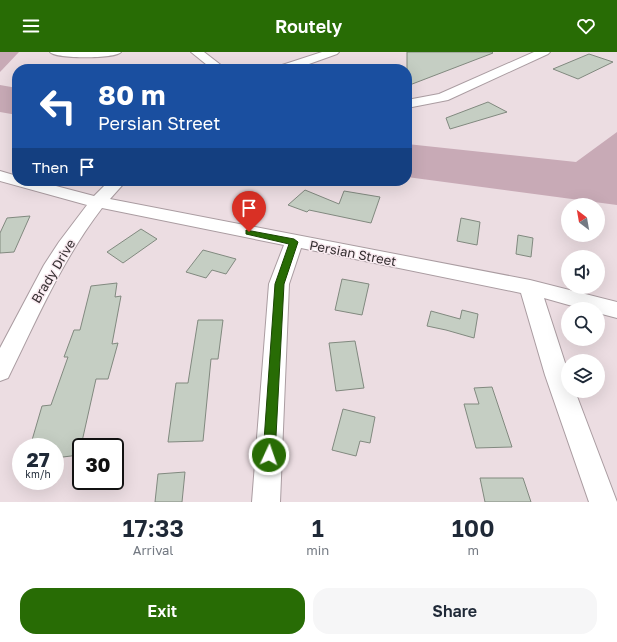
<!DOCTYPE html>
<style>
body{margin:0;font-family:"Golos Text",sans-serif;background:#f6f6f7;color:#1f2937;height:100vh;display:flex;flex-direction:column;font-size:15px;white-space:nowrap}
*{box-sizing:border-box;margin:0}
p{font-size:13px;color:#747a83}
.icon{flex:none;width:22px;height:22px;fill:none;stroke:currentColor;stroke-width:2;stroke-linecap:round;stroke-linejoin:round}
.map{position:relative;height:450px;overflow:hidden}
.panel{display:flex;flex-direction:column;background:#fff;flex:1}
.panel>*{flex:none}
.top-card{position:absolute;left:12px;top:12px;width:400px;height:122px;border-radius:16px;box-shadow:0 4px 16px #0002;background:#1a4fa0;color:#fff;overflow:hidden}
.needle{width:26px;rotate:329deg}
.controls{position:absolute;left:561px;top:146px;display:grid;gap:8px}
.controls a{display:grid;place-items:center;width:44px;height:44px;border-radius:50%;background:#fff;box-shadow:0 4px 16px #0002;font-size:20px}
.speed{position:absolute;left:12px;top:386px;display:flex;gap:8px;font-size:20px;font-weight:700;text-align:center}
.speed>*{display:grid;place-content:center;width:52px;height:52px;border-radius:50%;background:#fff;box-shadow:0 4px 16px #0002;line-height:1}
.speed small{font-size:10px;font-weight:400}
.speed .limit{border:2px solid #111;border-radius:6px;background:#fff;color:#111}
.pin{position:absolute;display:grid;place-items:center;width:34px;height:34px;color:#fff;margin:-41px -17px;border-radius:50% 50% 50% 0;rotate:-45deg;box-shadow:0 0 4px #0007}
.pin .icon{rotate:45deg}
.me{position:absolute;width:44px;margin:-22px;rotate:3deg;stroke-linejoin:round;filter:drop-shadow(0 0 3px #0008)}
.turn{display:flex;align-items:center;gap:14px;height:84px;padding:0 20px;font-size:18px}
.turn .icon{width:52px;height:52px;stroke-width:2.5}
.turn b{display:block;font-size:28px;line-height:34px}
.then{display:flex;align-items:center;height:38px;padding:0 20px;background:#0003;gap:8px;font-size:15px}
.eta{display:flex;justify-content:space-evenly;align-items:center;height:68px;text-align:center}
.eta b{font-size:24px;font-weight:600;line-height:28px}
.cta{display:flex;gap:8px;margin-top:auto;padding:8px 20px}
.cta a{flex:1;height:46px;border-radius:16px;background:#286c05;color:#fff;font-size:16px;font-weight:600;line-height:46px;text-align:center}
.cta a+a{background:#f6f6f7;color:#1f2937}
header{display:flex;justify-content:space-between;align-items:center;height:52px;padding:0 20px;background:#286c05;color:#fff;font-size:18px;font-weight:600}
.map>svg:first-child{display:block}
.green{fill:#c8aab6}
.building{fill:#c5cec3;stroke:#81897f}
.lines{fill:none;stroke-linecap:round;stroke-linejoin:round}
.minor-casing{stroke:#aa9ca1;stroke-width:2}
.minor{fill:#fff;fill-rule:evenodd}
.route{fill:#286c05;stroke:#1a4603}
.labels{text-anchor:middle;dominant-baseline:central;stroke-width:3;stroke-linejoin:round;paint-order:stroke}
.street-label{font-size:13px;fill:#342e30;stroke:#f9eaf0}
</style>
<header><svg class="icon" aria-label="menu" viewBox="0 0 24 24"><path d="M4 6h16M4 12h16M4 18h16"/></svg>Routely<svg class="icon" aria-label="heart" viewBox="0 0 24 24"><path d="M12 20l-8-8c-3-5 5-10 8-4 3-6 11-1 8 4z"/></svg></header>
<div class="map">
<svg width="617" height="450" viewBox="0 0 617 450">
<rect width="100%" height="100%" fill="#ecdde2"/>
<g class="green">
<polygon points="0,0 19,0 0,20"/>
<polygon points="0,33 17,36 17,63 0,60"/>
<polygon points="617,80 617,153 407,125 407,92 576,110"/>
</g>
<g class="building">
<polygon points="407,0 492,0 493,1 407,34"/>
<polygon points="589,2 613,10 578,27 553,17"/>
<polygon points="488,50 507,60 450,77 446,66"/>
<polygon points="305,138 339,152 344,139 380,145 371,171 309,158 307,160 288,153"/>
<polygon points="30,164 14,200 0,201 0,181 7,166"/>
<polygon points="461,166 480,170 477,193 457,189"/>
<polygon points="141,177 157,187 123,211 107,200"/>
<polygon points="518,183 533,186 531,205 516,202"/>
<polygon points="203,198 236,207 226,222 212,218 206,226 186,220"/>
<polygon points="342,227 369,232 362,263 335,258"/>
<polygon points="117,231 115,245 121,244 112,292 118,291 108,327 96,327 79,403 55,406 55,395 30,395 42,354 51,353 68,305 64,305 74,278 80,278 91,234"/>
<polygon points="462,258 478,262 474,286 446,278 427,274 431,259 460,267"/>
<polygon points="198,268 223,268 218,307 211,307 203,389 168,390 176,331 188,331"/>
<polygon points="355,289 364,336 336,339 329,291"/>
<polygon points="492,335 512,395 476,396 464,352 479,352 474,336"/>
<polygon points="343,357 375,365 370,391 360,389 356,404 332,398"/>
<polygon points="185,420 182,450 155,450 158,422"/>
<polygon points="480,426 523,426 531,450 485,450"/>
</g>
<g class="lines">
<defs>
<g id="minor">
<path d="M 50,0 L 121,0 C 115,7 56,7 50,0 Z"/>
<polygon points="191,0 204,0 226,17 212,17"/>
<polygon points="322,0 339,0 337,2 295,17 277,17 279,14"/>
<polygon points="534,0 550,0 548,2 448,48 407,56 407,48 439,42"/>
<path d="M 0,119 L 17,124 L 17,129 L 37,129 L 94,144 L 109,129 L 126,129 L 110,147 L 530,228 L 617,250 L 617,266 L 598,261 L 598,257 L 583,257 L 544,246 L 568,320 L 568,339 L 575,339 L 617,450 L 589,450 L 545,323 L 521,241 L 301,196 L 289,232 L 280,450 L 252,450 L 269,232 L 284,193 L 102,156 C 62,208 37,267 8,326 L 0,329 L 0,296 L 44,213 L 59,190 L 87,153 L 0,129 Z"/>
</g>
</defs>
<use href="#minor" class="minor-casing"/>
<use href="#minor" class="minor"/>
</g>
<polygon class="route" points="246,178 294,187 298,190 284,232 275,403 274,407 269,409 265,407 263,403 275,232 289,192 246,182"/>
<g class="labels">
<g class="street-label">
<text transform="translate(353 201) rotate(11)">Persian Street</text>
<text transform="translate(53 219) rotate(-59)">Brady Drive</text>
</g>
</g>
</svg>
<div class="controls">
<a><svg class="needle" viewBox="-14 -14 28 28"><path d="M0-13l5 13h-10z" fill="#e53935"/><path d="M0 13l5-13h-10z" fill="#747a83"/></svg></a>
<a><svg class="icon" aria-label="sound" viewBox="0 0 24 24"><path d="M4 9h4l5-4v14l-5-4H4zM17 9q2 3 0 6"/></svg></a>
<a><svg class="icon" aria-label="search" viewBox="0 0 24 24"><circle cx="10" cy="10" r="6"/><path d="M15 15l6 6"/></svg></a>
<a><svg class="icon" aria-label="layers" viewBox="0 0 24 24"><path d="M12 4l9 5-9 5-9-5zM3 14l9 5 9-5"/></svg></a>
</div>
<div class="speed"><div>27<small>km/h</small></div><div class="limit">30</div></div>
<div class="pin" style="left:249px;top:180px;background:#d93025"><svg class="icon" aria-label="arrive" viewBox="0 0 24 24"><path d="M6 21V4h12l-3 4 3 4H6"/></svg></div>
<svg class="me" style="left:269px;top:403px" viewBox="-20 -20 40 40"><circle r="17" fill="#286c05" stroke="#fff" stroke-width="3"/><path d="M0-11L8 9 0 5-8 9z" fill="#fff"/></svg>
<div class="top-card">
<div class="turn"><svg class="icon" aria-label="left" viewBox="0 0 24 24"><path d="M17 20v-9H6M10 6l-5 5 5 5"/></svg><div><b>80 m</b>Persian Street</div></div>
<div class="then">Then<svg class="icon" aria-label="arrive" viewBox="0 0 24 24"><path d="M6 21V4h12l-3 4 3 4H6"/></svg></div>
</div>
</div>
<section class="panel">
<div class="eta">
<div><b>17:33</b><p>Arrival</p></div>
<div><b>1</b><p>min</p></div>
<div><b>100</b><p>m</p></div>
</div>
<div class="cta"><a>Exit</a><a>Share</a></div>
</section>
